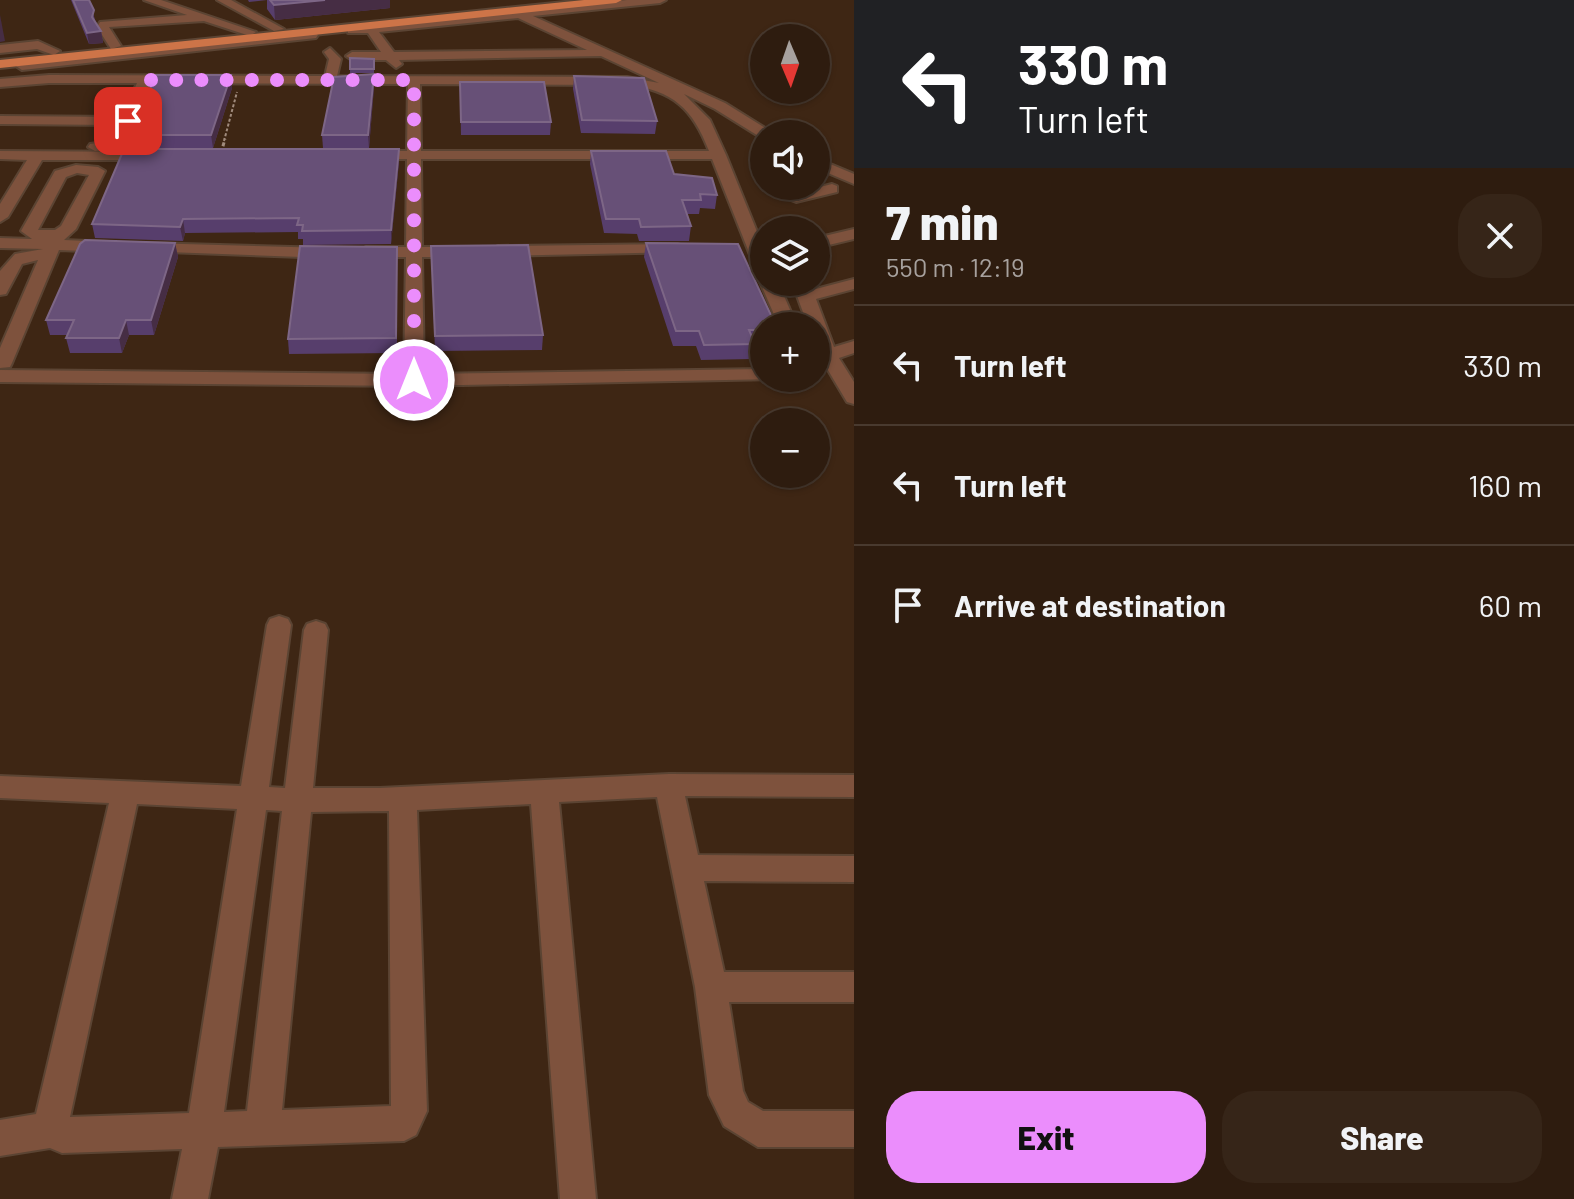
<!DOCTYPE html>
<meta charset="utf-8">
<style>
body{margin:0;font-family:Barlow,sans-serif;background:#362518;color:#f1f3f6;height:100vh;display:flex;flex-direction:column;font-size:30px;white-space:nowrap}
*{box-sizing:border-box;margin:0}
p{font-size:26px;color:#a7a19e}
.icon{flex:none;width:44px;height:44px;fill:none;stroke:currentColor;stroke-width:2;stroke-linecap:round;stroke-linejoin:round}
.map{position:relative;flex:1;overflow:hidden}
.details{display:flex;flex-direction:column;background:#2e1c0f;width:720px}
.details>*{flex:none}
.banner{background:#202124;color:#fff;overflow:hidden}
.needle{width:52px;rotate:178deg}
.controls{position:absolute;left:750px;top:24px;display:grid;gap:16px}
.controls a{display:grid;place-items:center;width:80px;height:80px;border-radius:50%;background:#2e1c0f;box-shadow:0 2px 6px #0004,0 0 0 2px #493a2f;font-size:40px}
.pin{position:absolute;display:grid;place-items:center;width:68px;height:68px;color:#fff;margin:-34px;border-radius:16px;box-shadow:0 4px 12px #0006}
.me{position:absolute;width:88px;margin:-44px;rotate:0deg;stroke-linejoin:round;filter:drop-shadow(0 0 6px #0008)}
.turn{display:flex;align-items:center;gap:28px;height:168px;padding:0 32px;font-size:36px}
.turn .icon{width:104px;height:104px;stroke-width:2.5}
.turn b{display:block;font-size:56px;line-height:68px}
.round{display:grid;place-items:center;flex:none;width:84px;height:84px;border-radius:32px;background:#362518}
.summary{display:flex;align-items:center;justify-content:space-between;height:136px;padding:0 32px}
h1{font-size:48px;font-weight:800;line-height:60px}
.cta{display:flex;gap:16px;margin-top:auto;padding:16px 32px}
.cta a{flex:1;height:92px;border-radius:32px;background:#eb8dfc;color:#111;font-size:32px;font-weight:800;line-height:92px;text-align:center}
.cta a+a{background:#362518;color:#f1f3f6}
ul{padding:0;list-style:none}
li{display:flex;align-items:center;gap:24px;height:120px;padding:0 32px;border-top:2px solid #493a2f}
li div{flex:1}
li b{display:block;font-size:30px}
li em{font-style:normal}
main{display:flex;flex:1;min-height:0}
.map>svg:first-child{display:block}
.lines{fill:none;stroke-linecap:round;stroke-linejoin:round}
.minor-casing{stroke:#5b4433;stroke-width:4}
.major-casing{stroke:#5b4433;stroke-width:4}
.path-far1{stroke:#a08b7d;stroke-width:2;stroke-dasharray:3 2;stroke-linecap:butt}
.path{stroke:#a08b7d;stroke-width:3;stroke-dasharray:4 3;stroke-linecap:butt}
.minor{fill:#7e523d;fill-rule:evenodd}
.major{fill:#cd7448;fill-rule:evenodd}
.wall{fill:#573e6c}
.shaded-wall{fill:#462d44}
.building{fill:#675077;stroke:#7d6686;stroke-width:2}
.route{stroke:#eb8dfc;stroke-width:14;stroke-dasharray:0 25.2}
</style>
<main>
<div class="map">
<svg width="854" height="1199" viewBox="0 0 854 1199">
<rect width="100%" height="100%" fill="#3e2614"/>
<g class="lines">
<defs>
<g id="minor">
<polygon points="144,0 161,0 256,32 250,36 204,21 109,27 121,46 111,49 97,27 100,22 187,15"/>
<polygon points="217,0 231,0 284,29 274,31"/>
<path d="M 627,0 L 666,0 L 660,3 L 533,16 L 725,103 L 770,131 L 772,134 L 760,137 L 715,109 L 684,94 L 710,120 L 726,155 L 764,249 L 764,275 L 756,270 L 712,159 L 421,159 L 422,247 L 461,247 L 469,252 L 461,257 L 422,257 L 424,374 L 764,369 L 764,378 L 771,379 L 414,386 L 0,382 L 0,370 L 404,374 L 406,257 L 366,257 L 358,252 L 366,247 L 406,247 L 407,159 L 366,159 L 359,155 L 366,151 L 407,151 L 408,84 L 150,83 L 122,148 L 95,151 L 88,147 L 90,144 L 112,141 L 119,125 L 0,124 L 0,116 L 122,117 L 137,83 L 49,83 L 0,87 L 0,79 L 49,75 L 325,76 L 329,59 L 324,52 L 330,48 L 341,59 L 337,76 L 627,77 L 659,83 L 601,56 L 399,60 L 402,64 L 396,68 L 386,60 L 352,60 L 346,56 L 352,52 L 381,52 L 368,33 L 348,33 L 348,29 L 352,27 ZM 518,18 L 587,50 L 394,52 L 379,32 ZM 420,84 L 627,85 C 673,90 693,109 709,151 L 421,151 Z"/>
<polygon points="312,31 318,35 316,38 22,70 16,66 22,62"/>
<polygon points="38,41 60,51 54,55 37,49 0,53 0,45"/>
<polygon points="0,151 154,152 161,156 154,160 42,160 8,217 0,222 0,204 27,160 0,159"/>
<polygon points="816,158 854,174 854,184 816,168"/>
<path d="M 76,165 L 98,167 L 105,171 L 76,229 L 64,240 L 110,242 L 118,247 L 110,252 L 59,250 L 12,363 L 10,367 L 0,368 L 0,348 L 38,260 L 22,264 L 6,294 L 0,295 L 0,271 L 15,254 L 43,249 L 0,248 L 0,238 L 32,239 L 21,231 L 55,171 ZM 77,173 L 89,175 L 61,226 L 55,230 L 38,230 L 66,177 Z"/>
<polygon points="832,184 837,186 837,192 796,202 791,200 779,186 795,186 800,192"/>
<polygon points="854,229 854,239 816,248 816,238"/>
<polygon points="146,243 329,248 337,253 329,258 140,251 138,248 140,245"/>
<polygon points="677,244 683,246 685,249 683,252 498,256 490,251 498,246"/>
<polygon points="764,278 764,282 778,282 797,326 779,326 760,282"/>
<polygon points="854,279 854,289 816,299 834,347 854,341 854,353 839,358 854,382 854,404 847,402 819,355 816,326 808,326 792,282 810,282 812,290"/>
<path d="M 279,616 L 288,619 L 291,625 L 269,787 L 285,788 L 304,630 L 307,624 L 316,621 L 325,624 L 328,630 L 313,788 L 380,788 L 669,774 L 854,775 L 854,797 L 685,796 L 698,855 L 854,856 L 854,882 L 704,881 L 724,972 L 854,972 L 854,1002 L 729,1002 L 743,1091 L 748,1102 L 763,1111 L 854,1111 L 854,1147 L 758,1147 L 724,1126 L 709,1095 L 695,987 L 657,797 L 559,802 L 596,1199 L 560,1199 L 531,804 L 417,810 L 427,1111 L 416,1135 L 404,1141 L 218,1147 L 208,1199 L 172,1199 L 182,1149 L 62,1153 L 50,1148 L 0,1156 L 0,1120 L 36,1114 L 109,803 L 0,798 L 0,776 L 241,786 L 267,625 L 270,619 ZM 137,804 L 237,809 L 189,1113 L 70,1117 ZM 266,810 L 282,811 L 247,1111 L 224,1112 ZM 389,811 L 391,1106 L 282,1110 L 311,812 Z"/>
</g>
<polygon id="major" points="584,0 622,0 616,3 0,68 0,60"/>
</defs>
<use href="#minor" class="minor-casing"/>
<use href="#major" class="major-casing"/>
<polyline class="path-far1" points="224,141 237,92"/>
<polyline class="path" points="221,153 225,139"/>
<use href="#minor" class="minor"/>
<use href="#major" class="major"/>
</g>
<g class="wall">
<polygon points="71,0 89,0 96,23 101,31 103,43 89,44"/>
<polygon points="248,0 390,0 390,8 275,20 267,9 267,0 249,2"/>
<polygon points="350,58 374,59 374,73 350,73"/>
<polygon points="231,75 232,88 213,148 132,148 130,135"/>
<polygon points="574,76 657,121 655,134 581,133 573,89"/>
<polygon points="460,82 551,122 550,135 461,135"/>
<polygon points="374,87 369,148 323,148 322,135"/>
<polygon points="399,149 399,162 391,244 303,245 303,239 298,239 298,232 185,233 183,241 95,238 92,224"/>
<polygon points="591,151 674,174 717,195 715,209 700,208 699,214 687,214 691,226 689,241 639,241 637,234 604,233 590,164"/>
<polygon points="175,243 178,257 154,335 129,335 122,353 70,353 66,338 67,335 50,335 46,320"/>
<polygon points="646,243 764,326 764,345 755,345 752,359 701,360 696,346 673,346 644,257"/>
<polygon points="431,246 543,335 542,350 435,351"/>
<polygon points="397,247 397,353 289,354 288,339"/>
</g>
<g class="shaded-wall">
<polygon points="325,0 390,0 390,8 275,20 274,5"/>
<polygon points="0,15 5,41 0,42"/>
<polygon points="101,31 103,43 89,44 87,33"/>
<polygon points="374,74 374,87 369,148 368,135"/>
<polygon points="231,75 232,88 213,148 211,135"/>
<polygon points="399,149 399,162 391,244 391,230"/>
<polygon points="183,219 185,233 183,241 180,227"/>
<polygon points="175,243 178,257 154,335 151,320"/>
<polygon points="126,320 129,335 122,353 119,338"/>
</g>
<g class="building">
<polygon points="73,0 89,0 94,10 92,17 101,31 87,33"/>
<polygon points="270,0 325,0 274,5"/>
<polygon points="350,58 374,59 374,69 350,69"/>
<polygon points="374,74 368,135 322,135 334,77"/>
<polygon points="156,75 231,75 211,135 130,135"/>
<polygon points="574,76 644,78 657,121 582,120"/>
<polygon points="460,82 544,82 551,122 461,122"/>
<polygon points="124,149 399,149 391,230 302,231 303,225 297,225 299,218 183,219 180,227 92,224"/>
<polygon points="591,151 666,151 674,174 712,178 717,195 700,194 701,200 682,200 691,226 641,227 639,219 606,219"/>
<polygon points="85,240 175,243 151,320 126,320 119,338 66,338 74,320 46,320 80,244"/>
<polygon points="646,243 738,244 776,326 764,326 764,330 749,330 755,344 704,345 699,331 676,331"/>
<polygon points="528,245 543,335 435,336 431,246"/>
<polygon points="300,246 397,247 396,338 288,339"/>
</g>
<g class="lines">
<polyline class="route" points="128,121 145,80 414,80 414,380"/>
</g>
</svg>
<div class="controls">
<a><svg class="needle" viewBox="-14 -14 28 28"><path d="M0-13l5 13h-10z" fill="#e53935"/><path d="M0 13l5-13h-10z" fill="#a7a19e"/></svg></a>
<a><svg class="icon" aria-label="sound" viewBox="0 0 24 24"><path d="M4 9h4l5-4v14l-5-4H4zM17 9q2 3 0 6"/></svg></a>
<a><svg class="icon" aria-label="layers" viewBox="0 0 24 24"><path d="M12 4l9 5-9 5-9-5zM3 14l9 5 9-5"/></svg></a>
<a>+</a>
<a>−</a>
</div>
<div class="pin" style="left:128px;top:121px;background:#d93025"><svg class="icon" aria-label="arrive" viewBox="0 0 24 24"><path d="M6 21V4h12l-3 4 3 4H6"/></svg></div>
<svg class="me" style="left:414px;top:380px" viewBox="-20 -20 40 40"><circle r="17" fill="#eb8dfc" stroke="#fff" stroke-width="3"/><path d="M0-11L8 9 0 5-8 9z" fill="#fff"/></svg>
</div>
<section class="details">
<div class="banner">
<div class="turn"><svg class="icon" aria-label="left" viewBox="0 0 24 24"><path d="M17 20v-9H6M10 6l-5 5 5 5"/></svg><div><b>330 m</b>Turn left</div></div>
</div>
<div class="summary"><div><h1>7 min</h1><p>550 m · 12:19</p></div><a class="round"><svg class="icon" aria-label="close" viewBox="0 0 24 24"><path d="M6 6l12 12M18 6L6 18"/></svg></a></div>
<ul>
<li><svg class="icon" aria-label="left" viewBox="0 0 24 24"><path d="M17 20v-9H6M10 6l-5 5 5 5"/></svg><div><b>Turn left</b></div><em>330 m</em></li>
<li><svg class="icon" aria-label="left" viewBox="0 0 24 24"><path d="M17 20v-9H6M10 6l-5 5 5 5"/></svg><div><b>Turn left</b></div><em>160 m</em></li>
<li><svg class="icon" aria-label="arrive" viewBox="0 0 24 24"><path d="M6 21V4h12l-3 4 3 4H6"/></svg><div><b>Arrive at destination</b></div><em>60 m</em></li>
</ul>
<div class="cta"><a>Exit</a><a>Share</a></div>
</section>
</main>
